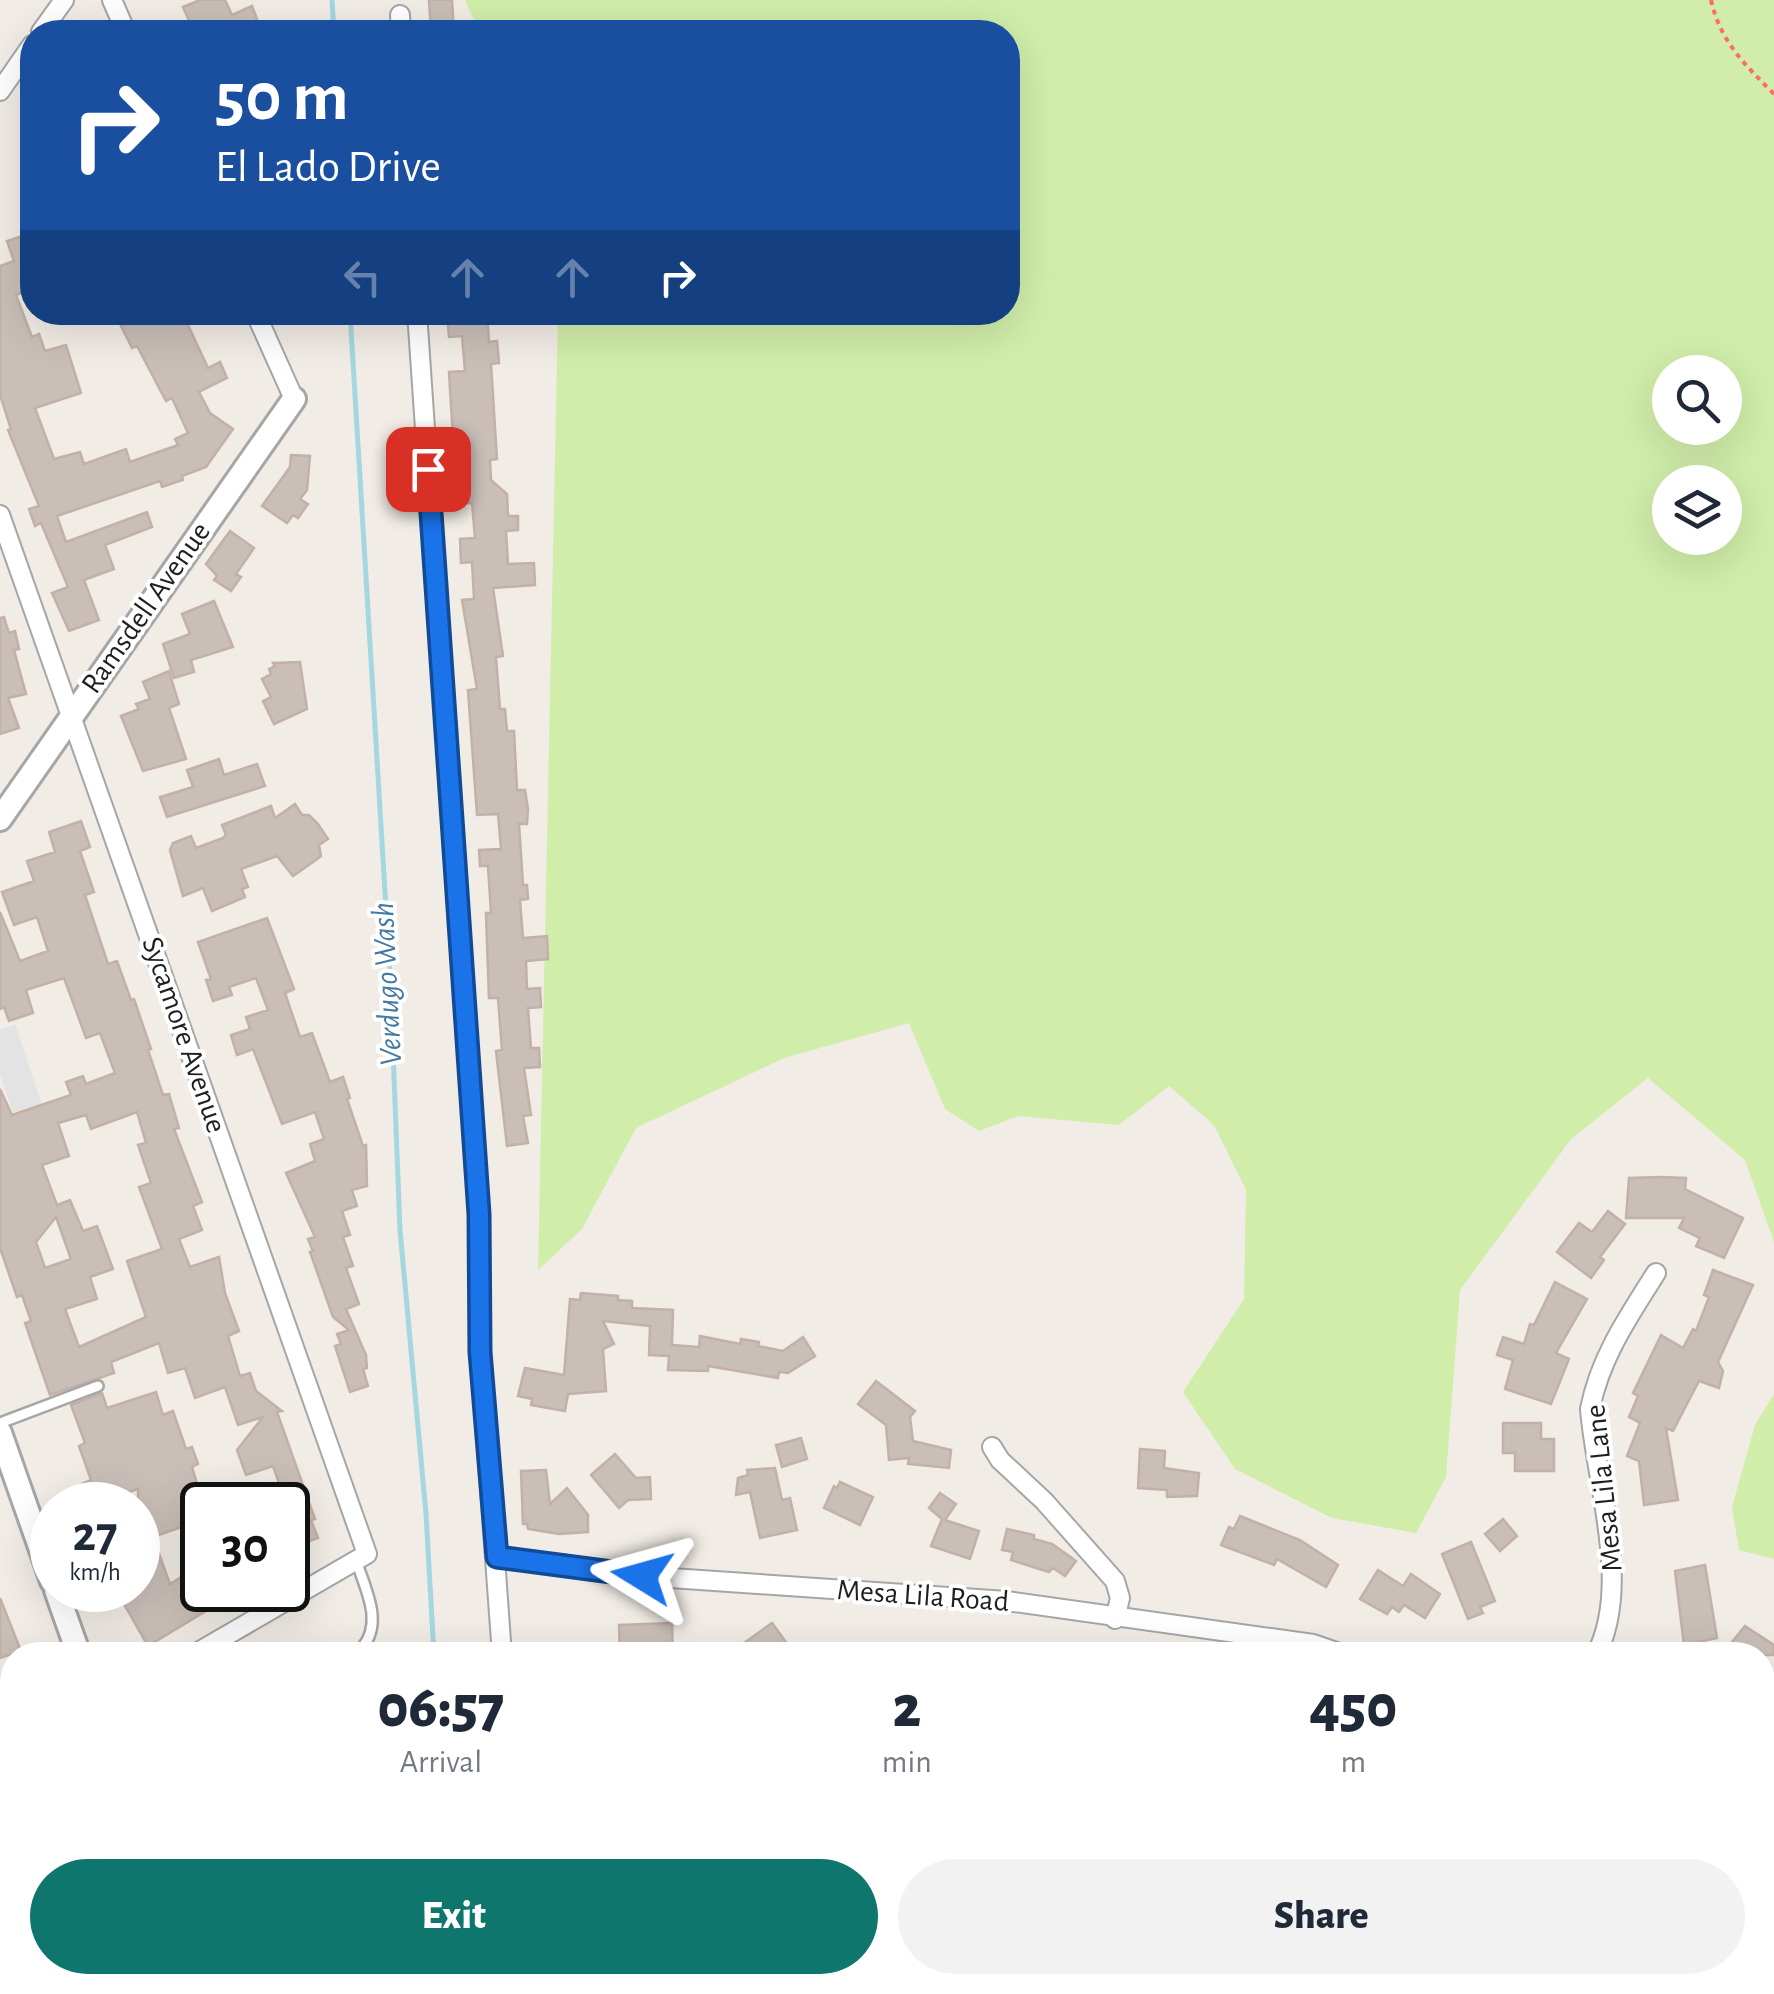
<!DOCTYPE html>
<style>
body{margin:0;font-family:"Alegreya Sans",sans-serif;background:#f2f2f3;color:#1f2937;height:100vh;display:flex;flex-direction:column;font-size:38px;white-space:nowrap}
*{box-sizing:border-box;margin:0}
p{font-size:32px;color:#747a83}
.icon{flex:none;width:55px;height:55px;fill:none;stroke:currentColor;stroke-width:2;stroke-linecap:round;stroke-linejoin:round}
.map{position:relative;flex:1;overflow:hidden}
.side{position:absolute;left:0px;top:1642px;width:1775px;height:352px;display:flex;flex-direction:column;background:#fff;border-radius:40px 40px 0 0;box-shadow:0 10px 40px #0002}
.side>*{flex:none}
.guide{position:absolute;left:20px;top:20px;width:1000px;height:305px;border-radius:40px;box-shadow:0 10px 40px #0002;background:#1a4fa0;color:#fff;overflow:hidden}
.buttons{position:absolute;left:1652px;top:355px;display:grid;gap:20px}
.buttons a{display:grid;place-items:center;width:90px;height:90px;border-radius:50%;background:#fff;box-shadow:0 10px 40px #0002;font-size:50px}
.speed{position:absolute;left:30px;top:1482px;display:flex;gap:20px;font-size:50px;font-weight:700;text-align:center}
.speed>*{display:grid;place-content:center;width:130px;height:130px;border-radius:50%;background:#fff;box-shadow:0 10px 40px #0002;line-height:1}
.speed small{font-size:25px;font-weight:400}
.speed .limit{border:5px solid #111;border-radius:15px;background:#fff;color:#111}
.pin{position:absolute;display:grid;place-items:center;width:85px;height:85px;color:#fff;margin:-42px;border-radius:20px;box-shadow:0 5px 15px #0006}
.me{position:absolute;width:110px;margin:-55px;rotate:278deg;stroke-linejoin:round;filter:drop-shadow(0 0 8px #0008)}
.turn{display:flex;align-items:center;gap:35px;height:210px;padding:0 30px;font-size:45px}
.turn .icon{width:130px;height:130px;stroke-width:2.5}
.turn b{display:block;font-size:70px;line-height:85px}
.lanes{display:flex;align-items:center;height:95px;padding:0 30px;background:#0003;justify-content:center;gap:50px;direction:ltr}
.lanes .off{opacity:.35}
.eta{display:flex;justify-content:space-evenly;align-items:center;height:170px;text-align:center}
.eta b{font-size:60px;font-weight:800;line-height:70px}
.primary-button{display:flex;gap:20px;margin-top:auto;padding:20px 30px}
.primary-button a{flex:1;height:115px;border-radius:60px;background:#0f766e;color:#fff;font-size:40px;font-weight:800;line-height:115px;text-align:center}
.primary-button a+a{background:#f2f2f3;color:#1f2937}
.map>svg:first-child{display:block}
.grass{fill:#d0eda9;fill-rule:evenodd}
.parking{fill:#e3e3e3}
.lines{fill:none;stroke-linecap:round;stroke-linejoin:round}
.stream{stroke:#a4d7e0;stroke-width:5}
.building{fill:#c9beb8;stroke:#c3b1a7;stroke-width:2.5;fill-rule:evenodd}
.service-casing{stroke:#a6a6a6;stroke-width:14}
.minor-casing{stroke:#a6a6a6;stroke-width:22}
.tertiary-casing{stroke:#a6a6a6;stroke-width:28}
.path{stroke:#ff6c68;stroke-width:4;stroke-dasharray:5 5;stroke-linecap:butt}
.service{stroke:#fff;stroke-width:9}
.minor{stroke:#fff;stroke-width:18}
.tertiary{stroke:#fff;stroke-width:22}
.route-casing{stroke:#114b97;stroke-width:25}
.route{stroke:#1a73e8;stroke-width:18}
.labels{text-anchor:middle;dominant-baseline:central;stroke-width:8;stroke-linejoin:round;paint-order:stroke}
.street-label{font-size:30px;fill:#1f1f1f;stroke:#fff}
.water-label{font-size:32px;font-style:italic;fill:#427aa4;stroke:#fff}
</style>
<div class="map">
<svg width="1774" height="1994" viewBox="0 0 1774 1994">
<rect width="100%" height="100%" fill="#f1ece5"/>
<g class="grass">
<path d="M 465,0 L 1774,0 L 1774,1242 L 1745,1160 L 1648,1078 L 1571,1139 L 1460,1290 L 1446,1477 L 1416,1533 L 1332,1518 L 1235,1469 L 1183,1392 L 1244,1299 L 1246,1190 L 1214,1125 L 1169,1086 L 1119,1125 L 1018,1116 L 979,1131 L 945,1109 L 909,1023 L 784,1058 L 636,1128 L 582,1229 L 538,1270 L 558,313 L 1008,312 L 1008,32 L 479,32 ZM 1670,372 L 1725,372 L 1725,428 L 1670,428 ZM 1670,482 L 1725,482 L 1725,538 L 1670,538 Z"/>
<polygon points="1774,1394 1774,1559 1739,1550 1732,1507 1755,1425"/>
</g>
<polygon class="parking" points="15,1024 42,1105 13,1112 0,1075 0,1030"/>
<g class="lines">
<g class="stream">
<polyline points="332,0 334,32"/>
<polyline points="350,312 390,975 400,1230 426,1514 434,1655"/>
<polyline points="1625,1982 1642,1994"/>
</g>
</g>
<g class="building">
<polygon points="200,0 225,0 232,15 252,6 260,27 246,32 194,32 183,7"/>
<polygon points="429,0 452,0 454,32 431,32"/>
<polygon points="28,234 32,248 32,289 16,295 32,337 39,334 45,351 66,345 81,393 35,408 54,459 80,452 84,464 126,449 130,462 178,445 175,439 188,433 172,398 166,401 137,346 132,348 121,326 127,324 122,312 182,312 208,368 220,362 227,378 199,392 210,413 233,429 206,467 182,476 183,480 162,487 160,481 57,516 66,542 147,512 152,527 105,545 114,569 84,580 99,620 69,631 52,593 68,587 41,523 35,526 29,509 39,506 8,430 11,429 0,395 0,266 14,261 7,241"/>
<polygon points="447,312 487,312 489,342 497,341 499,363 491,364 497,459 490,460 491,480 507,494 508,516 518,516 518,530 506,531 508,564 534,563 535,585 493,588 503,656 496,657 500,709 505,709 507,731 514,731 517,790 525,790 528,809 527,824 519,824 523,885 527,885 528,899 520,900 523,938 547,936 548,959 526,961 527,989 540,988 541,1007 528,1008 531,1048 539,1048 540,1067 524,1068 531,1115 523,1116 528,1143 507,1146 496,1051 502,1050 498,998 489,998 486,913 491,913 488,866 480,866 479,850 501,849 498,814 477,815 468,690 477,689 462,600 474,599 472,562 461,563 460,539 475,538 472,503 457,504 449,372 465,371 462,336 449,337"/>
<polygon points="291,455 310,456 307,490 300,499 308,504 298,518 293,515 287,523 262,506 290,467"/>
<polygon points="230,531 254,548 236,574 241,577 231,591 214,580 217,576 206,564"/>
<polygon points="214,601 233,647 191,660 194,672 174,678 163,644 190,634 182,614"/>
<polygon points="4,617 9,633 15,631 19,649 14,650 26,694 8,698 19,728 0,734 0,618"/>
<polygon points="300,662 307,709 274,724 263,701 271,697 262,679 271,674 269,669 275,666 273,663"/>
<polygon points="169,671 179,704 169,708 186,759 143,771 121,716 139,709 136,704 150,699 143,682"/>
<polygon points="219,759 224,775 257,764 265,786 167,817 160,797 193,787 187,770"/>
<polygon points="295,804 302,815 309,815 318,824 328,839 319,845 321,856 313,862 293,876 277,856 241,869 248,887 242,889 245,897 212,911 203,888 183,896 170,850 173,843 191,836 196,848 223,838 226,835 222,825 271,806 275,818"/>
<path d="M 81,821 L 90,847 L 80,851 L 94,892 L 85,895 L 108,964 L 117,961 L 131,1000 L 134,999 L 151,1049 L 148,1050 L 163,1095 L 169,1094 L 179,1128 L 174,1129 L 202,1202 L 193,1206 L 202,1230 L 179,1239 L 190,1267 L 219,1257 L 225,1293 L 239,1331 L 228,1336 L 240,1376 L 250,1373 L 256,1391 L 282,1411 L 277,1412 L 315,1519 L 311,1520 L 318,1538 L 292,1547 L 288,1547 L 288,1484 L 280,1486 L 273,1466 L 246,1475 L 237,1450 L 263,1417 L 238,1425 L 225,1387 L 195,1398 L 185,1368 L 168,1373 L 159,1343 L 111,1362 L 114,1373 L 50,1395 L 25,1323 L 31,1321 L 22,1295 L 17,1297 L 0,1248 L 0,1089 L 12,1115 L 71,1095 L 66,1082 L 83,1076 L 86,1084 L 115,1073 L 100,1033 L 86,1038 L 64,978 L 26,990 L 33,1013 L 9,1021 L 4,1007 L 0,1009 L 0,912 L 20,961 L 48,951 L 37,917 L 14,925 L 2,892 L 34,881 L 27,861 L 55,852 L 49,832 ZM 137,1112 L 146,1143 L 138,1145 L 151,1183 L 139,1187 L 162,1249 L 127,1261 L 146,1317 L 79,1347 L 65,1309 L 97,1299 L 90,1277 L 113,1269 L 97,1226 L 83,1231 L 70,1200 L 57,1205 L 42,1165 L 69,1156 L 58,1123 L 86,1115 L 91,1129 ZM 56,1217 L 71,1259 L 45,1268 L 36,1242 Z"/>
<polygon points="267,918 294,989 285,993 300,1037 312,1033 330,1082 343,1077 350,1098 347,1099 363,1146 366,1145 367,1186 352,1190 357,1206 342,1211 350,1235 343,1237 353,1266 346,1268 359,1304 346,1309 366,1355 367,1368 363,1369 368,1386 350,1392 335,1346 341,1344 337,1334 349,1330 333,1317 310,1252 313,1251 308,1239 315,1237 286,1173 315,1161 310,1144 324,1139 315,1112 282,1124 253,1049 237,1055 231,1035 250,1029 246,1017 268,1010 256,978 229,987 232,995 213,1001 206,980 211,979 198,942"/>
<polygon points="1661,1177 1686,1178 1685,1189 1743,1218 1724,1258 1696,1246 1700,1238 1679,1228 1684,1218 1626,1218 1629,1178"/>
<polygon points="1608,1211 1625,1224 1600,1257 1604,1260 1591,1278 1557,1252 1579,1223 1592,1232"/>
<polygon points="1713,1270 1753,1285 1718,1362 1723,1371 1719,1388 1699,1381 1673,1431 1666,1428 1678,1500 1644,1505 1639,1461 1627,1456 1640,1423 1629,1417 1638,1396 1633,1393 1661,1335 1683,1348 1693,1329 1696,1331 1709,1297 1704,1295"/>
<polygon points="1555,1282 1587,1299 1556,1353 1569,1359 1551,1404 1505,1389 1513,1360 1497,1355 1503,1337 1524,1344 1530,1324 1534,1325"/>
<polygon points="581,1293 618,1296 618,1300 632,1301 632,1308 673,1310 672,1345 699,1347 700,1336 740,1344 741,1339 759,1342 758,1346 783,1351 803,1337 815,1356 788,1373 779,1372 778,1378 708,1366 708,1371 668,1370 669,1356 649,1355 650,1326 603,1321 614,1344 603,1349 606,1391 568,1394 565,1411 531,1405 532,1399 518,1396 525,1368 564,1375 570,1299 580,1300"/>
<polygon points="876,1381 915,1411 910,1417 913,1441 951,1450 949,1468 908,1464 909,1458 889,1460 886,1425 858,1404"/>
<polygon points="156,1392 163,1415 173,1411 186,1449 192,1447 198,1464 192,1467 201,1497 214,1494 193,1523 153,1537 170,1584 202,1564 202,1590 218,1590 224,1600 148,1646 116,1590 138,1590 138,1489 89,1505 82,1484 91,1480 79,1446 85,1443 71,1405 102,1393 107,1408"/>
<polygon points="1503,1423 1541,1423 1541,1439 1554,1439 1554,1471 1515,1471 1515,1453 1503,1453"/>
<polygon points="801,1438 807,1459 782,1467 776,1445"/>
<polygon points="1140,1449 1165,1451 1164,1468 1199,1473 1197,1496 1167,1497 1167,1490 1138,1488"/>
<polygon points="615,1454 636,1478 650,1477 651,1499 628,1500 619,1508 591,1475"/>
<polygon points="775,1468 782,1500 790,1498 797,1530 760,1538 750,1492 736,1495 738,1478 748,1475 747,1470"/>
<polygon points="546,1470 550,1504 567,1488 588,1515 588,1532 559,1534 528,1529 527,1524 523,1524 521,1471"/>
<polygon points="840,1482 873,1497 860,1525 824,1508 834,1486 837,1488"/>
<polygon points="940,1493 956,1504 945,1520 979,1531 970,1559 931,1546 942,1519 929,1508"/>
<polygon points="1240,1516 1300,1540 1338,1565 1326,1587 1277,1559 1274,1565 1221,1545 1229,1527 1234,1529"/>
<polygon points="1503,1519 1517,1536 1500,1551 1485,1534"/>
<polygon points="1007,1529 1034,1535 1034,1539 1052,1544 1076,1561 1065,1576 1053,1568 1049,1572 1011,1560 1013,1552 1002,1550"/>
<polygon points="1471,1542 1495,1601 1480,1607 1483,1613 1468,1619 1442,1554"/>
<polygon points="1705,1565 1717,1638 1684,1645 1675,1571"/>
<polygon points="1378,1570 1403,1586 1411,1574 1440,1594 1425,1618 1404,1605 1399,1612 1392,1607 1387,1614 1360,1599"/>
<polygon points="0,1598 21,1651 0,1658"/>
<polygon points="672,1623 673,1655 620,1655 619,1625"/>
<polygon points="772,1623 788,1645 773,1655 727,1655"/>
<polygon points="1745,1626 1774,1645 1774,1655 1749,1655 1732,1642"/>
</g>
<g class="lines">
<defs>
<g id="service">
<polyline points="0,1423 98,1386"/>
<path d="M 356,1560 C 365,1589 384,1622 362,1648"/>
</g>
<g id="minor">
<polyline points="112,0 126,32"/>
<polyline points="400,15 401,32"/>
<polyline points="41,32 64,0"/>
<polyline points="0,91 32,45"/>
<polyline points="255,312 294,399"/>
<polyline points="417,312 479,1214 480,1352 502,1655"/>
<polyline points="0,515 367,1554 193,1655"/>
<polyline points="992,1447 1000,1460 1044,1501 1115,1581 1120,1598 1115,1619"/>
<polyline points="497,1557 642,1576 1007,1601 1313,1644 1345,1655"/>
<path d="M 1596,1655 C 1632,1585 1596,1485 1590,1409 C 1600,1358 1628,1317 1656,1273"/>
<polyline points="0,1815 12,1799"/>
<polyline points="1762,1928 1774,1933"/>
<polyline points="516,1982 517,1994"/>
<polyline points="665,1982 668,1994"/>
<polyline points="963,1982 997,1994"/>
<polyline points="417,1994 465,1982"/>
</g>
<g id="tertiary">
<polyline points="0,819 294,399"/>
<polyline points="0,1433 52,1581"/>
<polyline points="56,1590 79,1655"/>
<polyline points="195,1982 199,1994"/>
</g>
</defs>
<use href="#service" class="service-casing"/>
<use href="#minor" class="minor-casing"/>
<use href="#tertiary" class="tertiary-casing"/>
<path class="path" d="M 1711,0 C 1720,41 1745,65 1774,94"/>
<use href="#service" class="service"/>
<use href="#minor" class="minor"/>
<use href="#tertiary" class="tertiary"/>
</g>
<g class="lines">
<defs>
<polyline id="route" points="428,469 479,1214 480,1352 497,1557 642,1576"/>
</defs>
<use href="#route" class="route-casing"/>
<use href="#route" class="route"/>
</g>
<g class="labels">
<g class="street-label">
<text transform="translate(146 608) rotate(-55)">Ramsdell Avenue</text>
<text transform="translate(184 1035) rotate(71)">Sycamore Avenue</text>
<text transform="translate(1604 1488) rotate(-96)">Mesa Lila Lane</text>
<text transform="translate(923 1596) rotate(4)">Mesa Lila Road</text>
</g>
<g class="water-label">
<text transform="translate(387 984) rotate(-93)">Verdugo Wash</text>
</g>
</g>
</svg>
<div class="buttons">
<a><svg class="icon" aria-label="search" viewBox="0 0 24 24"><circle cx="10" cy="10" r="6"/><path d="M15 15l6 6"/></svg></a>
<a><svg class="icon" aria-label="layers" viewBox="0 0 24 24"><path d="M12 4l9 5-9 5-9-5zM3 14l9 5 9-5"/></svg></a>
</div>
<div class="speed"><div>27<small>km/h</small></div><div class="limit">30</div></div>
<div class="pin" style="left:428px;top:469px;background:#d93025"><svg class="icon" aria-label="arrive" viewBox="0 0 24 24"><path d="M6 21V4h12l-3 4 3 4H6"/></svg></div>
<svg class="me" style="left:642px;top:1576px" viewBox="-20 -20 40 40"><path d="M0-17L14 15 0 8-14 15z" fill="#1a73e8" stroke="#fff" stroke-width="4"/></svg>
<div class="guide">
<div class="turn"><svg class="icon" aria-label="right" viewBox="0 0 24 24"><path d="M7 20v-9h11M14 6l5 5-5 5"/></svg><div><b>50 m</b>El Lado Drive</div></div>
<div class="lanes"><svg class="icon off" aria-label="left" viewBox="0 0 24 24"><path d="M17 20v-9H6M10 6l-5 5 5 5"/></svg><svg class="icon off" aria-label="ahead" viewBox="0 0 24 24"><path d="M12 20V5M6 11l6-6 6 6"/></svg><svg class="icon off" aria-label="ahead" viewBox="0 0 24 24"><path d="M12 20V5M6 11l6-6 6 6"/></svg><svg class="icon" aria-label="right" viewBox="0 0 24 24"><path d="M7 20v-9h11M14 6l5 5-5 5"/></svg></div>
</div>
<section class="side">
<div class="eta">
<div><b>06:57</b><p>Arrival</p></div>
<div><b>2</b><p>min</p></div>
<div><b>450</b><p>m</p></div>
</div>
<div class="primary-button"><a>Exit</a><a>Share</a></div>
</section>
</div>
